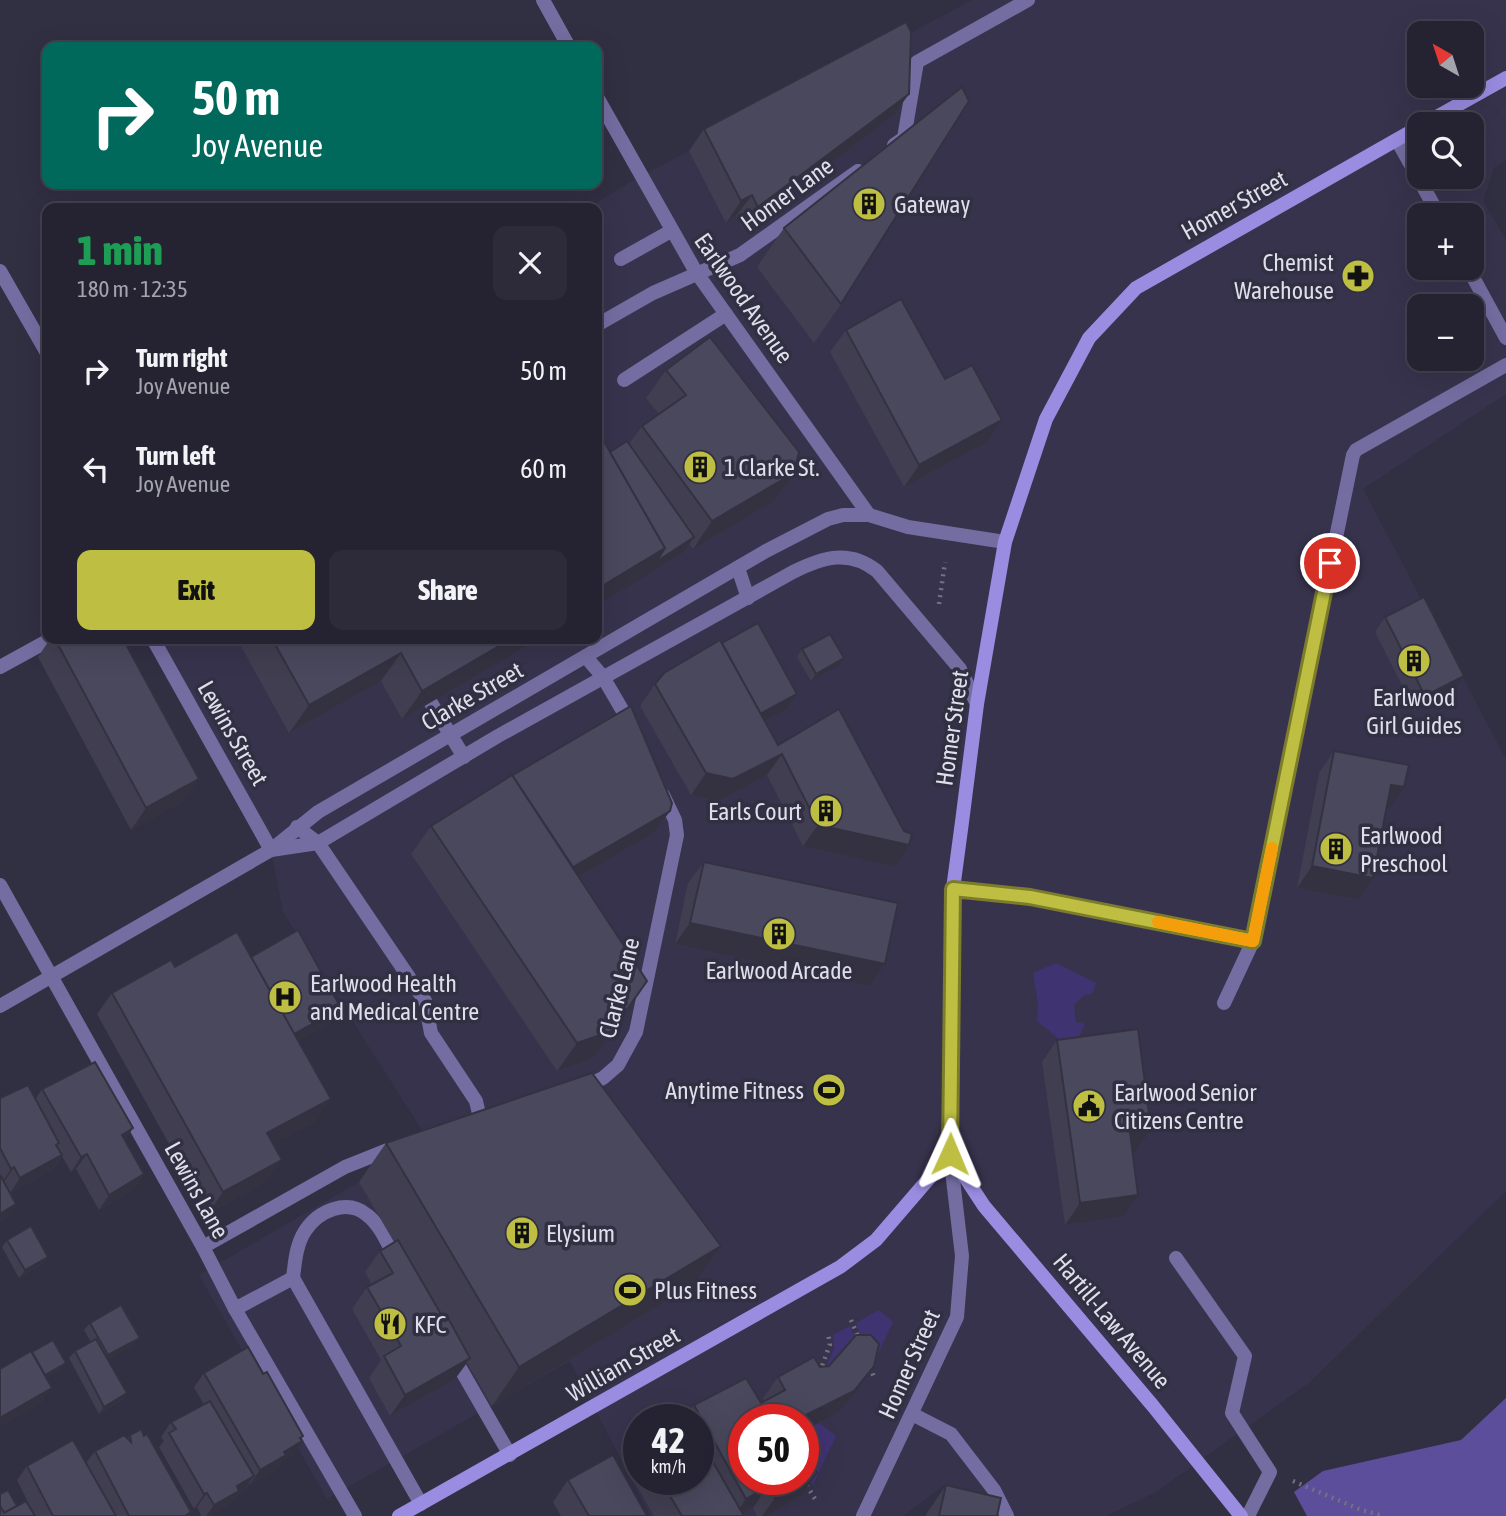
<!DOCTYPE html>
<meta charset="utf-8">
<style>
body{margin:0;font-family:"Asap Condensed",sans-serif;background:#2d2b3a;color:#f1f3f6;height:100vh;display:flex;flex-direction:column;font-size:26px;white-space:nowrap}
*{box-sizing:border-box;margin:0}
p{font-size:23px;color:#a3a4ac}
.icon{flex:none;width:38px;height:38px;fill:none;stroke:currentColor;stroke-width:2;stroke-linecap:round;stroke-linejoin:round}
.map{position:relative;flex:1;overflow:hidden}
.details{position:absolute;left:42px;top:203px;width:560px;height:441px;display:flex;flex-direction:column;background:#252332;border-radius:14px;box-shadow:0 7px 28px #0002,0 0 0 2px #42404d}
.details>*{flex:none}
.guide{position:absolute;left:42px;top:42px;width:560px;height:147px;border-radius:14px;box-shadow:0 7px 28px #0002,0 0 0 2px #42404d;background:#00695c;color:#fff;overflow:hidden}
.needle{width:46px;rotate:321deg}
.fabs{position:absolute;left:1407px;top:21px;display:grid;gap:14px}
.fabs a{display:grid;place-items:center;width:77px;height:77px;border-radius:14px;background:#252332;box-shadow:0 7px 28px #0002,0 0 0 2px #42404d;font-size:35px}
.speed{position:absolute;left:623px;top:1404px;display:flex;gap:14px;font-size:35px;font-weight:700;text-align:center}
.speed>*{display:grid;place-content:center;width:91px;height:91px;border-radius:50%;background:#252332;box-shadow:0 7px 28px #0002,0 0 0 2px #42404d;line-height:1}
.speed small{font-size:18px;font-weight:400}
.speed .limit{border:10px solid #d22;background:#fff;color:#111}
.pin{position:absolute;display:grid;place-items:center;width:60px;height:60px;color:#fff;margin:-30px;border:4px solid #fff;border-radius:50%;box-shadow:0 2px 7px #0007}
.me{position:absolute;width:77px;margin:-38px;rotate:1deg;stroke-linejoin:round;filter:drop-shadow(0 0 5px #0008)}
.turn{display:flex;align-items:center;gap:24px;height:147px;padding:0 35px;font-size:32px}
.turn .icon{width:91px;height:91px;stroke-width:2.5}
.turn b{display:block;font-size:49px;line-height:60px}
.round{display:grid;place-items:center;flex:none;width:74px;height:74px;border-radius:14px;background:#2d2b3a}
.headline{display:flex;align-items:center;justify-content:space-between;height:119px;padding:0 35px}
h1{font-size:42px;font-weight:800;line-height:52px;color:#1e9e55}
.action{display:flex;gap:14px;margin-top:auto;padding:14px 35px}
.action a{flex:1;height:80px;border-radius:14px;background:#bebf42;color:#111;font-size:28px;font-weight:800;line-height:80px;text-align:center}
.action a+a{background:#2d2b3a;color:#f1f3f6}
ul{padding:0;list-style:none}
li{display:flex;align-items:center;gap:21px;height:98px;padding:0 35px}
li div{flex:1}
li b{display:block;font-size:26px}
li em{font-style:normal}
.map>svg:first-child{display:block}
.built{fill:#37334d;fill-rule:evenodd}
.green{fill:#403372}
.forest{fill:#5d4e9b}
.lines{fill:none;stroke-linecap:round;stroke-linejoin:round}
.path{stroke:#737182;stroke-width:4.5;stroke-dasharray:2 5;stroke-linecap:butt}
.service{stroke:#746da1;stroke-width:14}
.minor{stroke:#746da1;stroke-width:14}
.tertiary{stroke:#746da1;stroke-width:14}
.secondary{stroke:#998ce1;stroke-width:14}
.wall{fill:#403e50}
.shaded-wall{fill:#343241}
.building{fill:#4a485d;stroke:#343241;stroke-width:2}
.route-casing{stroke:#7c7c2b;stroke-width:18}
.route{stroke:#bebf42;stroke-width:12}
.slow{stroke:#f59e0b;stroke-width:12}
.labels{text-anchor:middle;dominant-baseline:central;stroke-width:7;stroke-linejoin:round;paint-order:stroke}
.street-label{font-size:24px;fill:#dfdeeb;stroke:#312f42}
.poi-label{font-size:24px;fill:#dfdeeb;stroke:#312f42;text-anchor:start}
</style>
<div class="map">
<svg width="1506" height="1516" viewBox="0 0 1506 1516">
<rect width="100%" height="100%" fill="#312f42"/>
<path class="built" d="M 972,0 L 1506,0 L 1506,160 L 1494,168 L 1483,201 L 1506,240 L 1506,394 L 1363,489 L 1506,759 L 1506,1191 L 1309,1383 L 1156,1492 L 1106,1516 L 1003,1516 L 945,1485 L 903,1516 L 650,1516 L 570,1361 L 327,1499 L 199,1275 L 359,1182 L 439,1157 L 283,912 L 271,850 L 146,639 L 597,639 L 597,208 L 588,208 L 627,184 ZM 1419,33 L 1472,33 L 1472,86 L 1419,86 ZM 1419,124 L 1472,124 L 1472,177 L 1419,177 ZM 1419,215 L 1472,215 L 1472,268 L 1419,268 ZM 1419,306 L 1472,306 L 1472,359 L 1419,359 ZM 639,1419 L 698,1419 L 698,1479 L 639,1479 ZM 744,1419 L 803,1419 L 803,1479 L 744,1479 Z"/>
<g class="green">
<polygon points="1056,963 1096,983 1092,994 1084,995 1074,1005 1076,1022 1085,1024 1079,1037 1059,1039 1037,1021 1038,1003 1033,973"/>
<polygon points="879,1310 893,1322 872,1366 856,1323"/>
<polygon points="850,1326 869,1373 860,1386 844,1354 825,1370 834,1349 833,1335"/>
<polygon points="819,1423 836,1436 813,1485 803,1467 803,1431"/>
</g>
<polygon class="forest" points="1506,1398 1506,1516 1307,1516 1294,1492 1323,1471 1461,1440"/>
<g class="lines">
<g class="path">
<polyline points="939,604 945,562"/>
<polyline points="851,1320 859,1339"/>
<polyline points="870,1367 874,1377"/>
<polyline points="820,1372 830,1344 828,1334"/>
<polyline points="803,1479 815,1499"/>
<polyline points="1293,1481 1359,1509 1383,1516"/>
</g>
<g class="service">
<polyline points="894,145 904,138 917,62 1028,0"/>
<polyline points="621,259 671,231"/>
<polyline points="597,325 653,293 740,255 858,171"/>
<polyline points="624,380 726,314"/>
<polyline points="738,568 748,598"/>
<polyline points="586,657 603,677 631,725"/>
<polyline points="0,667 51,639"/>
<polyline points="431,703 464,757"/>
<polyline points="297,827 318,843 425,1001 431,1033 476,1101 480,1118"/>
<polyline points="0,885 203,1247 235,1309 355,1516"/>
<polyline points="1224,1003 1253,941 1353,455 1356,450 1506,365"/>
<polyline points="582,1088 603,1078 618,1065 636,1032 677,835 675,820 663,795"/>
<polyline points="203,1247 345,1167 395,1147"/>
<polyline points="1176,1258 1245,1356 1232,1413 1270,1472 1248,1516"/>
<path d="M 293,1278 C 295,1262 296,1245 305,1231 C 318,1211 347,1198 367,1215 C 381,1225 389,1247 397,1261"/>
<polyline points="235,1309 293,1278 421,1504"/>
<polyline points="452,1354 510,1455"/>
</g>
<g class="minor">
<polyline points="543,0 569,47"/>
<polyline points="597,97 696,272 869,515"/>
<polyline points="1397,140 1439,215"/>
<polyline points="1468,268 1506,338"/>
<polyline points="0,271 47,353"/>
<polyline points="153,639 271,850"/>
<path d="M 271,850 L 318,843 L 498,736 L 793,572 C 823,557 849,549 877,571 L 960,669 L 977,704"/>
<polyline points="953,889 1030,897 1253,941"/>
<polyline points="0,1006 271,850 318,812 766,551 828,519 843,515 869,515 908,527 1005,542"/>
<polyline points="912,1414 951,1434 994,1490 1007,1516"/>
</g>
<polyline class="tertiary" points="863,1516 957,1317 962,1256 950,1154"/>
<g class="secondary">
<polyline points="1424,124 1506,78"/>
<polyline points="950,1154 953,889 962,822 977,704 1005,542 1046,419 1089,338 1136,288 1419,127"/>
<polyline points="950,1154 984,1206 1153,1406 1241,1516"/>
<polyline points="399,1516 840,1267 876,1240 950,1154"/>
</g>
</g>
<g class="wall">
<polygon points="894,115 743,229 736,216 726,223 689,151 704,129"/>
<polygon points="784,228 841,304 814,343 757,267"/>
<polygon points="846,330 945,379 987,442 904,487 830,352"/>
<polygon points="666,370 774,501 693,549 689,544 684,552 646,576 610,452 629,444 642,426 659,414 646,398"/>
<polygon points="1385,617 1454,691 1415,711 1375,632"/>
<polygon points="50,639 123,639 184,801 131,830 38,657"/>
<polygon points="237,639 539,639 402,719 381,681 289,733"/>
<polygon points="722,643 797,694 787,709 764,721 778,745 894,867 803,846 767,775 718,801 691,795 640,706 655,684"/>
<polygon points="802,649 839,666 811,681 797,657"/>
<polygon points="1334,751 1389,809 1387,808 1358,900 1297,888 1319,773"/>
<polygon points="670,811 654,833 579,877 592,1059 557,1071 411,854 431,826"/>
<polygon points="704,862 885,964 870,986 675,944 688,883"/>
<polygon points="250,957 330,1023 298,1041 316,1121 273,1144 267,1181 208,1214 97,1014 112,993 175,967"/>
<polygon points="1057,1040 1136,1151 1133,1151 1123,1217 1065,1225 1042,1062"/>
<polygon points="42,1089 133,1128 125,1140 144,1174 134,1189 99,1210 76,1169 71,1172 62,1156 52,1170 10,1193 16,1204 6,1218 0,1222 0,1098 35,1100"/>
<polygon points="386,1143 693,1285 492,1406 467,1363 455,1379 390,1416 369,1378 381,1360 352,1309 367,1287 372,1285 365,1272 380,1251 394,1242 359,1182"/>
<polygon points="7,1240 48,1257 43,1264 19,1278 2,1247"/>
<polygon points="90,1323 134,1345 108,1360 127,1393 122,1401 99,1414 69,1358 75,1351 91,1342 84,1330"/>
<polygon points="874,1366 859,1388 839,1412 803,1431 803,1419 744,1419 802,1495 766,1516 757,1516 753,1508 743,1514 744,1516 654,1516 625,1465 639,1445 639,1479 698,1479 698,1419 677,1419 686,1416 694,1405 761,1403 764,1401 763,1398 778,1377 820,1367"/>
<polygon points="204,1373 263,1374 303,1436 301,1439 302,1441 292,1456 281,1462 276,1470 249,1485 249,1484 244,1491 236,1496 229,1505 210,1516 201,1516 197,1507 194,1509 159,1447 164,1441 161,1437 171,1422 204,1405 194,1387"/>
<polygon points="130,1435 189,1516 35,1516 17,1480 27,1466 86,1463 95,1451 128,1438"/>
<polygon points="568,1480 647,1516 561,1516 553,1502"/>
<polygon points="946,1485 997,1516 926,1516 927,1513"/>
</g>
<g class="shaded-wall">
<polygon points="909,94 894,115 743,229 758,207"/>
<polygon points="752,195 736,216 726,223 741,201"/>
<polygon points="1002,420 987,442 904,487 919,465"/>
<polygon points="794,473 774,501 693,549 712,521"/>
<polygon points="694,537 684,552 646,576 597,605 597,589 665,548"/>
<polygon points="511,639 539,639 402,719 422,691"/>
<polygon points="401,653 381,681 289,733 309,705"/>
<polygon points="844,658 839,666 811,681 816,674"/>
<polygon points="1464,676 1454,691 1415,711 1425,696"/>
<polygon points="797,694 787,709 743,732 754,717"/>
<polygon points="782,754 767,775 718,801 691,795 706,773"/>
<polygon points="199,779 184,801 131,830 146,808"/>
<polygon points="1391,785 1404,787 1389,809 1376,806"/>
<polygon points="670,811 654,833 551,893 566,871"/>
<polygon points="818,825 909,845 894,867 803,846"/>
<polygon points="1312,866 1373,878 1358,900 1297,888"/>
<polygon points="690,923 885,964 870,986 675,944"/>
<polygon points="341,1008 330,1023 284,1049 294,1034"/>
<polygon points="628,1009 592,1059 557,1071 577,1043"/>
<polygon points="331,1099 316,1121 252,1155 267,1133"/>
<polygon points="133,1128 123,1143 122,1135"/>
<polygon points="1151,1129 1136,1151 1115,1154 1130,1132"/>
<polygon points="87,1154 76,1169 71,1172 81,1157"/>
<polygon points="62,1155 52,1170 10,1193 20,1178"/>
<polygon points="282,1160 267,1181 208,1214 223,1192"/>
<polygon points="14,1167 4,1182 1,1184 11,1169"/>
<polygon points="144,1174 134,1189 99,1210 109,1195"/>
<polygon points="1138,1195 1123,1217 1065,1225 1080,1203"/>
<polygon points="16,1204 6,1218 0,1222 0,1214"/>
<polygon points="721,1246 693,1285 492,1406 519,1367"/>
<polygon points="48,1257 43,1264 19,1278 25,1270"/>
<polygon points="140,1338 134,1345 103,1363 108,1355"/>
<polygon points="470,1358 455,1379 390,1416 405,1395"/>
<polygon points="66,1363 60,1371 37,1384 42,1376"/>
<polygon points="874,1366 859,1388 839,1412 803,1431 803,1419 798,1419"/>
<polygon points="52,1388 42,1403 0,1427 0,1418"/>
<polygon points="127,1393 122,1401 99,1414 104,1407"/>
<polygon points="303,1436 297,1444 302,1441 292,1456 281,1462 276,1470 249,1485 260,1470"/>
<polygon points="817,1473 802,1495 766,1516 762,1516 775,1498"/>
<polygon points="254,1476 244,1491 236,1496 229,1505 210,1516 206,1516 214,1505 237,1486"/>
<polygon points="768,1486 753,1508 739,1516 734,1516 746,1499"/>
<polygon points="207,1493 197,1507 194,1509 204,1494"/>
</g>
<g class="building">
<polygon points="906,22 911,32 909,94 758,207 752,195 741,201 704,129"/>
<polygon points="962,87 969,101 841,304 784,228"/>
<polygon points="901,299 945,379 972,365 1002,420 919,465 846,330"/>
<polygon points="710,337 799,452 794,473 712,521 642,426 686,395 666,370"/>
<polygon points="597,429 665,548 597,589"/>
<polygon points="627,441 694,537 656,562 665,548 610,452"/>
<polygon points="1424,597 1464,676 1425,696 1385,617"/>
<polygon points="758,623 797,694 760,714 722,643"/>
<polygon points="830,634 844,658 816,674 802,649"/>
<polygon points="55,639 123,639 199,779 146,808"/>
<polygon points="272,639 511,639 422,691 401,653 309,705"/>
<polygon points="720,640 778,745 839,709 904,831 912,834 909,845 818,825 782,754 733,779 706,773 655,684 664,673"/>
<polygon points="631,706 672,803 670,811 573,867 512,775 506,779"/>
<polygon points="1334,751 1409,765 1404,787 1391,785 1373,878 1312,866"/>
<polygon points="512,775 647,981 612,1031 577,1043 431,826"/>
<polygon points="704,862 898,903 885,964 690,923"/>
<polygon points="298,930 341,1008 294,1034 251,957"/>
<polygon points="237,932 331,1099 267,1133 282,1160 223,1192 112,993 171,960 175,967"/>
<polygon points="1138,1029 1151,1129 1130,1132 1138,1195 1080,1203 1057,1040"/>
<polygon points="95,1062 133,1128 122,1135 144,1174 109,1195 87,1154 81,1157 42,1089"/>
<polygon points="592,1073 721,1246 519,1367 386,1143"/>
<polygon points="28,1085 59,1143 56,1145 62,1155 20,1178 14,1167 11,1169 0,1148 0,1098"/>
<polygon points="0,1175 16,1204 0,1214"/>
<polygon points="31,1226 48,1257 25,1270 7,1240"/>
<polygon points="398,1240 445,1321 448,1318 470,1358 405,1395 384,1356 401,1346 367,1287 393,1273 380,1251"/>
<polygon points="121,1305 140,1338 108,1355 90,1323"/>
<polygon points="856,1335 871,1335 879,1344 874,1366 854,1391 798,1419 744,1419 744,1479 803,1479 803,1448 817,1473 775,1498 768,1486 746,1499 694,1405 746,1378 761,1403 785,1390 778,1377 814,1357 820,1367 829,1366"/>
<polygon points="96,1339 127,1393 104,1407 75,1351"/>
<polygon points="53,1340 66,1363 45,1375 32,1352"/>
<polygon points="248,1347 263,1374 267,1372 303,1436 300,1438 302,1441 284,1452 286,1455 260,1470 204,1373"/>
<polygon points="31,1351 52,1388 0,1418 0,1369"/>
<polygon points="210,1401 254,1476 237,1486 239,1491 214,1505 207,1493 204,1494 169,1433 176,1429 171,1422"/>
<polygon points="685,1414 689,1419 677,1419"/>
<polygon points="141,1429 144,1436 147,1434 191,1512 185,1516 129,1516 95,1451 124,1435 131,1442 130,1435"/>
<polygon points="698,1436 744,1516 682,1516 660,1479 698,1479"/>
<polygon points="73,1440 116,1516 53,1516 27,1466"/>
<polygon points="613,1455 647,1516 589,1516 568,1480"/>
<polygon points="946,1485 1001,1498 997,1516 939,1516"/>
<polygon points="8,1490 17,1506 4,1513 0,1506 0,1494"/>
<polygon points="26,1501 35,1516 0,1516 0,1506 4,1513"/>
</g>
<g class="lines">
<defs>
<polyline id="route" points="950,1154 953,889 1030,897 1253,941 1330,563"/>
</defs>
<use href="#route" class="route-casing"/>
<use href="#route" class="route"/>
<polyline class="slow" points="1158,922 1253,941 1272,848"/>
</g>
<defs>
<symbol id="building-disc" viewBox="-11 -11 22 22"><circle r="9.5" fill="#bebf42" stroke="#312f42"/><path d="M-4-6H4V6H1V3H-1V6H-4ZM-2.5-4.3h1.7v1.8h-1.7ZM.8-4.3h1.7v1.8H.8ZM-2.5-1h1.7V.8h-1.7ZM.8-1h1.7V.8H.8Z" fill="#111"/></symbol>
<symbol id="pharmacy-disc" viewBox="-11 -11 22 22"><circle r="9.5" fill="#bebf42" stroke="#312f42"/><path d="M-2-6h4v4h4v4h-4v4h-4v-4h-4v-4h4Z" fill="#111"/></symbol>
<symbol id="hospital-disc" viewBox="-11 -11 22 22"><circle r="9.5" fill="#bebf42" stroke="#312f42"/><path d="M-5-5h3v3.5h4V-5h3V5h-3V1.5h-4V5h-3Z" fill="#111"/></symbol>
<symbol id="stadium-disc" viewBox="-11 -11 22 22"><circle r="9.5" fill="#bebf42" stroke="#312f42"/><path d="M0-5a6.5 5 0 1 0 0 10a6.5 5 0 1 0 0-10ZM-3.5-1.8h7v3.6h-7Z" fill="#111"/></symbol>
<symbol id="civic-disc" viewBox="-11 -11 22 22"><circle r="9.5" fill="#bebf42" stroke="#312f42"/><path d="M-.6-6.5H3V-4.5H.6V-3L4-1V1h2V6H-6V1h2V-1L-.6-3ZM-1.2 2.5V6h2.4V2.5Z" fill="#111"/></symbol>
<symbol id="restaurant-disc" viewBox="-11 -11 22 22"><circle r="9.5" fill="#bebf42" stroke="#312f42"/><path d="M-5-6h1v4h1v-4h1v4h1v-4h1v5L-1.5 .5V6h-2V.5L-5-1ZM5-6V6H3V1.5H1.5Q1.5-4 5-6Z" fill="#111"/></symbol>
</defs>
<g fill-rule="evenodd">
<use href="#building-disc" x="850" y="185" width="38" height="38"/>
<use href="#pharmacy-disc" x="1339" y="257" width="38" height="38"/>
<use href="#building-disc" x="681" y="448" width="38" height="38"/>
<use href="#building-disc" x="1395" y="642" width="38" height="38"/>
<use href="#building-disc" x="807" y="792" width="38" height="38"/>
<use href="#building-disc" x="1317" y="830" width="38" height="38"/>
<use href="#building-disc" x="760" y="915" width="38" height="38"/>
<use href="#hospital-disc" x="266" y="978" width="38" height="38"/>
<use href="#stadium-disc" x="810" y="1071" width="38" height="38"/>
<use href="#civic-disc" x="1070" y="1087" width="38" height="38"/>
<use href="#building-disc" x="503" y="1214" width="38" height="38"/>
<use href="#stadium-disc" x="611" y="1271" width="38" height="38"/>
<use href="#restaurant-disc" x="371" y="1305" width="38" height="38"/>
</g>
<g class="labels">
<g class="street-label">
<text transform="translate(787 194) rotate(-36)">Homer Lane</text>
<text transform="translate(1234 205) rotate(-29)">Homer Street</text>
<text transform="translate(744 298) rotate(55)">Earlwood Avenue</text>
<text transform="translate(472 696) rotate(-30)">Clarke Street</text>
<text transform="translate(952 728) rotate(-82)">Homer Street</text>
<text transform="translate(233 733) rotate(60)">Lewins Street</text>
<text transform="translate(619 988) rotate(-76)">Clarke Lane</text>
<text transform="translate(197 1190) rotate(61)">Lewins Lane</text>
<text transform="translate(1112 1321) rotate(50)">Hartill-Law Avenue</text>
<text transform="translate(623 1364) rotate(-30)">William Street</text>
<text transform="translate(909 1364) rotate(-66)">Homer Street</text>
</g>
<g class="poi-label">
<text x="894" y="204">Gateway</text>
<text x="1334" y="262" text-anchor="end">Chemist<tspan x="1334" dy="28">Warehouse</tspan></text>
<text x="724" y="467">1 Clarke St.</text>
<text x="1414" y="697" text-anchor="middle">Earlwood<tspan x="1414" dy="28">Girl Guides</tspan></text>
<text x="802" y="811" text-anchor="end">Earls Court</text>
<text x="1360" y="835">Earlwood<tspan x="1360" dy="28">Preschool</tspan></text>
<text x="779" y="970" text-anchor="middle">Earlwood Arcade</text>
<text x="310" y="983">Earlwood Health<tspan x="310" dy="28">and Medical Centre</tspan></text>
<text x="804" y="1090" text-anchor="end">Anytime Fitness</text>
<text x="1114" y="1092">Earlwood Senior<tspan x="1114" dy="28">Citizens Centre</tspan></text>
<text x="546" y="1233">Elysium</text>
<text x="654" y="1290">Plus Fitness</text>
<text x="414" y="1324">KFC</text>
</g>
</g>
</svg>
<div class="fabs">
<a><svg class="needle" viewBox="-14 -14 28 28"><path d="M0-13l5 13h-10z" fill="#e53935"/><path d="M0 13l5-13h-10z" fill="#a3a4ac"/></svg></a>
<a><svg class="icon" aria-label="search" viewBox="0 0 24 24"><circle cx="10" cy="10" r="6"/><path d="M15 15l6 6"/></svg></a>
<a>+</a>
<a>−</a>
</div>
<div class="speed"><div>42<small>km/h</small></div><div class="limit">50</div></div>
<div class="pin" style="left:1330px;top:563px;background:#d93025"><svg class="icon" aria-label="arrive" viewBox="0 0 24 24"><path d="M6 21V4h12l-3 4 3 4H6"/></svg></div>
<svg class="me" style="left:950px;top:1154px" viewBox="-20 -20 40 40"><path d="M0-17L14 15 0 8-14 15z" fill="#bebf42" stroke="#fff" stroke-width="4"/></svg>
<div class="guide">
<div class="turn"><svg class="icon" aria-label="right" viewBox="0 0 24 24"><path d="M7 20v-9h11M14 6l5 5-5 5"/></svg><div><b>50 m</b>Joy Avenue</div></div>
</div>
<section class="details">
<div class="headline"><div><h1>1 min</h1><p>180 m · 12:35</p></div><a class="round"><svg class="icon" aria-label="close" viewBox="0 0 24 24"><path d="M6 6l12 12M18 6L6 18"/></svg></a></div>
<ul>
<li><svg class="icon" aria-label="right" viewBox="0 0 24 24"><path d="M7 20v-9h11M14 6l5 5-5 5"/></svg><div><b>Turn right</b><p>Joy Avenue</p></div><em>50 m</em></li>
<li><svg class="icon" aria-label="left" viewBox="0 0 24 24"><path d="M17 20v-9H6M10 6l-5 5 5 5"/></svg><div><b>Turn left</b><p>Joy Avenue</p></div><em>60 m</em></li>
</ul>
<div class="action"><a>Exit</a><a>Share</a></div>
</section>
</div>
